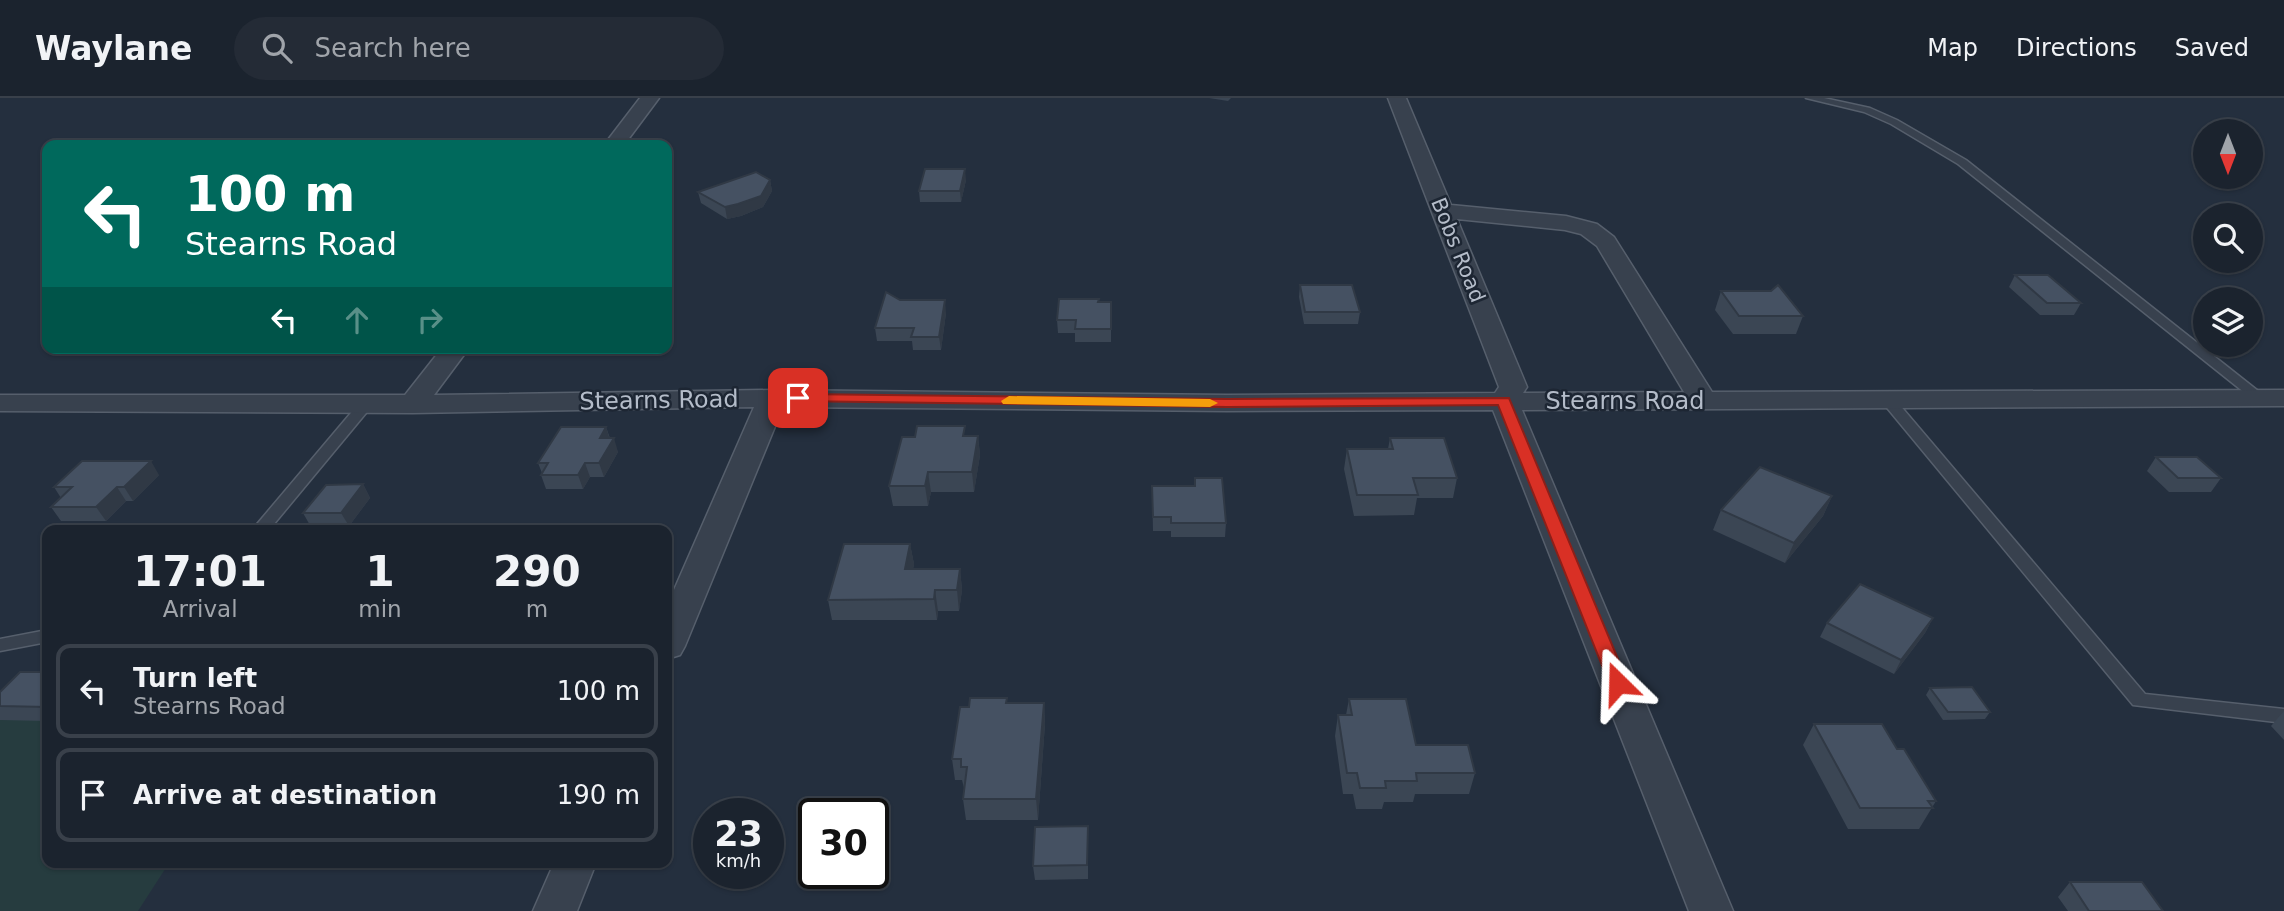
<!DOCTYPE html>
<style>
body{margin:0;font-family:"DejaVu Sans",sans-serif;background:#242b36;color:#f1f3f6;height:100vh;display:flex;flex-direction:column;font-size:26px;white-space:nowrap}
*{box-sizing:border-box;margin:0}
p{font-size:23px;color:#a0a4aa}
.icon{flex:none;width:38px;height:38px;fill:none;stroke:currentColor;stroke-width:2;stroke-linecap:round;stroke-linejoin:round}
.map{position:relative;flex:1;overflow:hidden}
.side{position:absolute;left:42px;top:427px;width:630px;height:343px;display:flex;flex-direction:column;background:#1b232e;border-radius:14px;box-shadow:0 2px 5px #0004,0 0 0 2px #39404a}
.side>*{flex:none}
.banner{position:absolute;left:42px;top:42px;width:630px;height:214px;border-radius:14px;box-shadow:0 2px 5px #0004,0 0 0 2px #39404a;background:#00695c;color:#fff;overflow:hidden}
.needle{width:46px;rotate:180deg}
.fabs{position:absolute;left:2193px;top:21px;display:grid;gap:14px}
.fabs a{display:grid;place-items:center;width:70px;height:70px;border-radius:50%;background:#1b232e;box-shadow:0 2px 5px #0004,0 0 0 2px #39404a;font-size:35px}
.speed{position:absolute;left:693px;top:700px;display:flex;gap:14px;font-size:35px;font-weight:700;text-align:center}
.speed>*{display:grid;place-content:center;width:91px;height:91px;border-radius:50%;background:#1b232e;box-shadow:0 2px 5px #0004,0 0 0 2px #39404a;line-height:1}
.speed small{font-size:18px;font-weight:400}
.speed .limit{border:4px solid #111;border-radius:10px;background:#fff;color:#111}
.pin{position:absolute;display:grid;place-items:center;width:60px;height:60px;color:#fff;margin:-30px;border-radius:14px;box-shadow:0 4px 10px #0006}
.me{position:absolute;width:77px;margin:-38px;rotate:338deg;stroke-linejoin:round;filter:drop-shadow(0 0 5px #0008)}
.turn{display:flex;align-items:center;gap:24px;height:147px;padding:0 28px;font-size:32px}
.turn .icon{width:91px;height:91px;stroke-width:2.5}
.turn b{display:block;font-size:49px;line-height:60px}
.lanes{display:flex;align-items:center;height:66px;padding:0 28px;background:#0003;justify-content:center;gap:35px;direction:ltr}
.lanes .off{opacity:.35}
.eta{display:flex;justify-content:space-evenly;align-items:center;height:119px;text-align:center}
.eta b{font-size:42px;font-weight:800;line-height:49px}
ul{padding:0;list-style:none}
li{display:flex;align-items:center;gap:21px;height:94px;margin:0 14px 10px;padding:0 14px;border:4px solid #39404a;border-radius:14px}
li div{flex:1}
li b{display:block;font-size:26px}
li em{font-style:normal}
header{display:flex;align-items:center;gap:42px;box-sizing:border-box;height:98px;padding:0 35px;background:#1b232e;border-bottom:2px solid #39404a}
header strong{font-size:33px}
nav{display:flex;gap:38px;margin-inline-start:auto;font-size:24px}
.search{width:490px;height:63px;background:#242b36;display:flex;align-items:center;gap:18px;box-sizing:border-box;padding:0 24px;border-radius:38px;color:#a0a4aa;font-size:26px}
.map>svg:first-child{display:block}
.green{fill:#263c3f}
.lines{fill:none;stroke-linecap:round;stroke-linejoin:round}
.service-casing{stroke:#565f6c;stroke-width:3}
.minor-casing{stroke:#565f6c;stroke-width:3}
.service{fill:#38414e;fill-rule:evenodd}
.minor{fill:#38414e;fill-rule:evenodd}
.wall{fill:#3b4654}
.shaded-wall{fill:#303945}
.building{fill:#455162;stroke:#303945;stroke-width:2}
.route{fill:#d93025;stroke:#8d1f18;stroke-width:2}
.slow{fill:#f59e0b}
.labels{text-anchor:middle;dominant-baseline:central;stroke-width:5;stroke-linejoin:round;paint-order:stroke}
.far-street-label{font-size:21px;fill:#b4bcc9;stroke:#1d2633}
.street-label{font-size:24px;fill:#b4bcc9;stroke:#1d2633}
</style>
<header>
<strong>Waylane</strong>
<div class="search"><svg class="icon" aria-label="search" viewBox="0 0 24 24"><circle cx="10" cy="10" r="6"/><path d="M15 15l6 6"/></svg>Search here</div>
<nav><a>Map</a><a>Directions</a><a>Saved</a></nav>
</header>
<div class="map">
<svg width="2284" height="813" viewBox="0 0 2284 813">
<rect width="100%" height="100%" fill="#242f3e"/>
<polygon class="green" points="0,599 47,599 47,765 169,765 138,813 0,813"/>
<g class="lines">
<defs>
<g id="service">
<polygon points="1806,0 1824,0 1870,10 1897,22 1966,62 2267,300 2265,303 2255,303 1958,66 1891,26 1864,14"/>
<polygon points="1888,298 1893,299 2145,596 2284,611 2284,625 2133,607 1883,305 1881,302"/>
<polygon points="366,302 373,306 371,309 269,432 252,432 361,303"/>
<polygon points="47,532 47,544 0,553 0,541"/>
</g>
<g id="minor">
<polygon points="640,0 659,0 624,47 604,47"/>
<path d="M 1388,0 L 1406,0 L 1451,107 L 1566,118 L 1597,126 L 1614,139 L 1712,294 L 2284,292 L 2284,308 L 1522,312 L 1733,813 L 1689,813 L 1493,312 L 1227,313 L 783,309 L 685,548 L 680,557 L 667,561 L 667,508 L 754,309 L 413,315 L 0,313 L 0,297 L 405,297 L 442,250 L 469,250 L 434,297 L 772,292 L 1227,297 L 1495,295 L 1499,289 ZM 1457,121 L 1565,132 L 1581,136 L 1597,148 L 1684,294 L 1523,295 L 1527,289 Z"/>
<polygon points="554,765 596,765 577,813 533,813"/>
</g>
</defs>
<use href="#service" class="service-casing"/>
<use href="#minor" class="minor-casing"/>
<use href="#service" class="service"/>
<use href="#minor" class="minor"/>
</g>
<g class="wall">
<polygon points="1209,0 1231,0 1228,3"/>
<polygon points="770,82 772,93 763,109 741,118 727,121 701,105 698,94"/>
<polygon points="966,82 961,104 920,104 919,93"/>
<polygon points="2015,177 2081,205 2074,217 2040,217 2009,189"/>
<polygon points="1300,187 1360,214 1358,226 1304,226 1299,199"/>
<polygon points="1721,193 1803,218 1796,236 1733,236 1715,212"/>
<polygon points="900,202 946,215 941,252 913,252 912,243 877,243 875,230"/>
<polygon points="1099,204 1111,204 1111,244 1075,244 1075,235 1058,235 1057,222"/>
<polygon points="606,329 610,340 618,354 604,379 590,379 583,391 546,391 541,377 542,375 538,365"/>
<polygon points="966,338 978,338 980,357 974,394 931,394 928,408 893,408 889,388"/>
<polygon points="1390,340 1457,380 1453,400 1417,400 1414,417 1354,418 1344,371 1347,351 1388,351"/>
<polygon points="2156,359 2221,380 2211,394 2169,394 2147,373"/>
<polygon points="159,377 133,403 126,403 106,423 61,423 51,409 61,400 54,389"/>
<polygon points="1195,380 1226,425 1225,439 1171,439 1171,433 1153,433 1152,388 1195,388"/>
<polygon points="363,386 370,400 349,428 311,429 303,415"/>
<polygon points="1832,398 1823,418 1785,465 1713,432 1721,412"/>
<polygon points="910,446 914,466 913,471 960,471 962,492 959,513 938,513 937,522 832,522 828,502"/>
<polygon points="1933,520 1925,535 1894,576 1820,539 1827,525"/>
<polygon points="47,574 47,623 0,622 0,594"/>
<polygon points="1930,590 1990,614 1985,621 1943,622 1926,597"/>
<polygon points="1349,601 1416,647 1475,675 1469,696 1415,696 1413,704 1384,704 1382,711 1356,711 1353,696 1343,696 1335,638 1338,617 1346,617"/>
<polygon points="1008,605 1044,605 1045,626 1038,722 966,722 963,701 964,690 962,682 955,682 952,661 969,609"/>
<polygon points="2284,613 2284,642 2271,628"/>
<polygon points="1814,626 1897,651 1936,703 1919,731 1848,731 1803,647"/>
<polygon points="1088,728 1088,781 1035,782 1033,768"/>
<polygon points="2070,784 2163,813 2068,813 2058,799"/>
</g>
<g class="shaded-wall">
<polygon points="965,71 966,82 961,104 960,93"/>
<polygon points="770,82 772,93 763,109 741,118 727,121 725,109"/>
<polygon points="945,202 946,215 941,252 939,239"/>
<polygon points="606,329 610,342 600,340"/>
<polygon points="978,338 980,357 974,394 972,374"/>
<polygon points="614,340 618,354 604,379 599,365"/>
<polygon points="151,363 159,377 133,403 124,389"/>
<polygon points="585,365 590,379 583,391 578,377"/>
<polygon points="928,374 931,394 928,408 925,388"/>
<polygon points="363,386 370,400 349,428 341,415"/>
<polygon points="117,389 126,403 106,423 96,409"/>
<polygon points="1832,398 1823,418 1785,465 1794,445"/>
<polygon points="910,446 914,466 909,492 905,471"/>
<polygon points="960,471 962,492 959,513 957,492"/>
<polygon points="935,492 938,513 937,522 934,501"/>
<polygon points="1933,520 1925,535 1894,576 1901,562"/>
<polygon points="1044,605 1045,626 1038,722 1036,701"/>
</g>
<g class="building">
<polygon points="925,71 965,71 960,93 919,93"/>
<polygon points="756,74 770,82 761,98 738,106 725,109 698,94"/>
<polygon points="2015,177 2048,177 2081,205 2047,205"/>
<polygon points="1300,187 1352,187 1360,214 1305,214"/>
<polygon points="1778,187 1803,218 1739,218 1721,193 1771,193"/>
<polygon points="886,194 900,202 945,202 939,239 911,239 914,230 875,230"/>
<polygon points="1059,201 1099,201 1098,204 1111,204 1111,231 1075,231 1076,222 1057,222"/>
<polygon points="917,328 965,328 963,338 978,338 972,374 928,374 925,388 889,388 902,339 915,339"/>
<polygon points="561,329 606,329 600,340 614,340 599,365 585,365 578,377 541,377 548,365 538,365"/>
<polygon points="1390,340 1444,340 1457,380 1413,380 1418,397 1357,397 1347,351 1393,351"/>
<polygon points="2156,359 2197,359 2221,380 2178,380"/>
<polygon points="82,363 151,363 124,389 117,389 96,409 51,409 72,389 54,389"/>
<polygon points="1760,369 1832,398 1794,445 1721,412"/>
<polygon points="1195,380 1222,380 1226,425 1171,425 1171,419 1153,419 1152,388 1195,388"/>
<polygon points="363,386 341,415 303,415 326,387"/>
<polygon points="844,446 910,446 905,471 960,471 957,492 935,492 934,501 828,502"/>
<polygon points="1860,486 1933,520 1901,562 1827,525"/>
<polygon points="20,574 47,574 47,609 0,608 0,594"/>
<polygon points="1972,589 1990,614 1948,614 1930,590"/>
<polygon points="970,600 1007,600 1006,605 1044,605 1036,701 963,701 967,669 961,669 961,661 952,661 960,609 969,609"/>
<polygon points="1349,601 1406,601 1416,647 1468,647 1475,675 1416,675 1417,683 1385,683 1386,690 1360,690 1357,675 1347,675 1338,617 1352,617"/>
<polygon points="1814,626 1882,626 1897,651 1904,651 1936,703 1928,703 1933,710 1860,710"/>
<polygon points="1088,728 1087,767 1033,768 1035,729"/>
<polygon points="2070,784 2142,784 2163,813 2089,813"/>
</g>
<polygon class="route" points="798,296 1227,301 1509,300 1628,585 1625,590 1612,590 1609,585 1498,307 1227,309 793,303 793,297"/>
<polygon class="slow" points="1009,298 1210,301 1218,305 1210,309 1003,306 1001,303"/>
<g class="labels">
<g class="far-street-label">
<text transform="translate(1458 152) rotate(68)">Bobs Road</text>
</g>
<g class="street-label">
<text transform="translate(659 302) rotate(-1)">Stearns Road</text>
<text x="1625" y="303">Stearns Road</text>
</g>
</g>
</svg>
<div class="fabs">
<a><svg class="needle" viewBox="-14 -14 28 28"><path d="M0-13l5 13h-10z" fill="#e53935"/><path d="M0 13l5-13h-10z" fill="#a0a4aa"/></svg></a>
<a><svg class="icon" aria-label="search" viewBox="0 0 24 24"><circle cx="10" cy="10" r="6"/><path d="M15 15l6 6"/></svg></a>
<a><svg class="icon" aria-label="layers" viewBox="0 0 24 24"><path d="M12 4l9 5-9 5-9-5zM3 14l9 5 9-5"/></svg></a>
</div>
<div class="speed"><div>23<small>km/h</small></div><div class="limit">30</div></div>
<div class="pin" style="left:798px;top:300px;background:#d93025"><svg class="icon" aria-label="arrive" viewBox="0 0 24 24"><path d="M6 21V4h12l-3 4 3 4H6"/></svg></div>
<svg class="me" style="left:1618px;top:585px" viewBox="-20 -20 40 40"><path d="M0-17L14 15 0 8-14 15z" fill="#d93025" stroke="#fff" stroke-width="4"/></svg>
<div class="banner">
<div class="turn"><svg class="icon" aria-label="left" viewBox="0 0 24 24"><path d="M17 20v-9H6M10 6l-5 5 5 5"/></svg><div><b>100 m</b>Stearns Road</div></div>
<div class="lanes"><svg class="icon" aria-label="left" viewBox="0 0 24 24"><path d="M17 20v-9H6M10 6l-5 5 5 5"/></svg><svg class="icon off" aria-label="ahead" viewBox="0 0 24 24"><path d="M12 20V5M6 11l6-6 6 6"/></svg><svg class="icon off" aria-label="right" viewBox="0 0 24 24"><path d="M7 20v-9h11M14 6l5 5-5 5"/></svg></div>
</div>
<section class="side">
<div class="eta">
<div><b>17:01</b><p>Arrival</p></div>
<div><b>1</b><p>min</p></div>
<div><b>290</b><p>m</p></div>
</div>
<ul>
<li><svg class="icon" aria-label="left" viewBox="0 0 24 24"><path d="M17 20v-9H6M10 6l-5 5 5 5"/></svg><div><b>Turn left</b><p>Stearns Road</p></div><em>100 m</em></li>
<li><svg class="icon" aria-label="arrive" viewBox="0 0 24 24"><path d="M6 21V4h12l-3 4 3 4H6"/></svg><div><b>Arrive at destination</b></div><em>190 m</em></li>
</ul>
</section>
</div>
